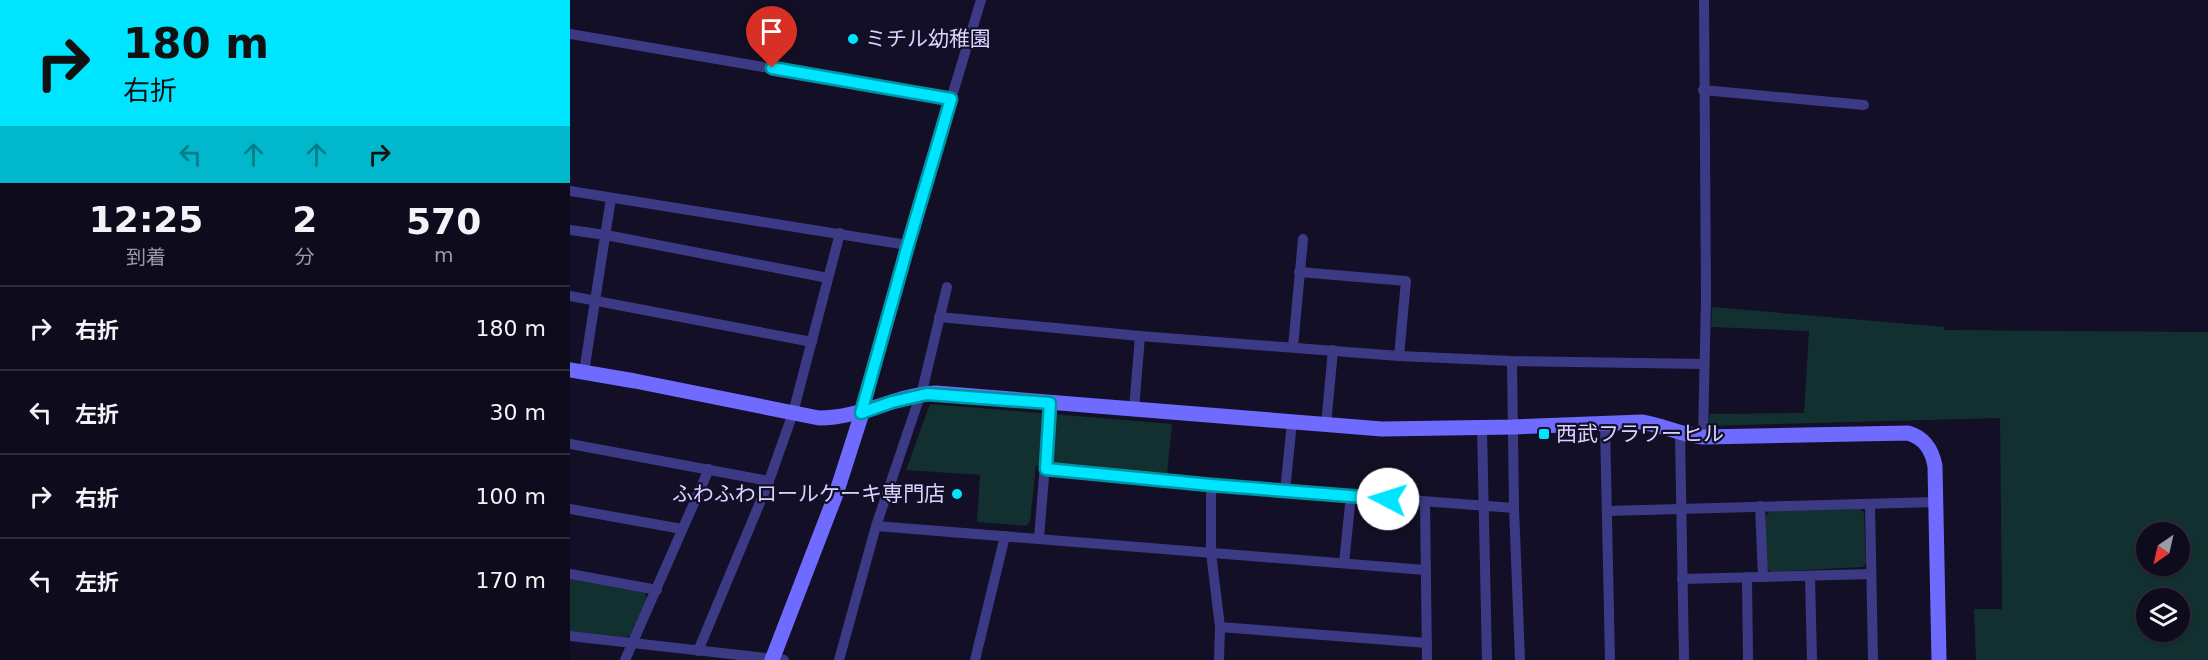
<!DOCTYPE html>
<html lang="ja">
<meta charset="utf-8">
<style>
body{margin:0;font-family:"DejaVu Sans","Noto Sans JP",sans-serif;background:#1c1929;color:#f1f3f6;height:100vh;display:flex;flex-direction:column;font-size:22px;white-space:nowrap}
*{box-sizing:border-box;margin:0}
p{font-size:20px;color:#9b9ba3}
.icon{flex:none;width:33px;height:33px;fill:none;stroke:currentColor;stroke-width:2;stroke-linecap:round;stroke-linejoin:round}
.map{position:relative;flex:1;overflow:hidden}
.panel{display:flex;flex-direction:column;background:#0e0b1c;width:570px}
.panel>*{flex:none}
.guide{background:#00e5ff;color:#111;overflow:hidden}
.needle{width:39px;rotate:214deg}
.controls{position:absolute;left:1566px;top:522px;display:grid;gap:12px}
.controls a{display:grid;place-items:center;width:54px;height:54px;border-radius:50%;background:#0e0b1c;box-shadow:0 2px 4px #0004,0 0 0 2px #2e2b3b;font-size:30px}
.pin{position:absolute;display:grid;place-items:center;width:51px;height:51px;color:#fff;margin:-62px -26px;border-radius:50% 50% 50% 0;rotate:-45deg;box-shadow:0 0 6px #0007}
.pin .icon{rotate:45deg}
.me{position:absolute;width:66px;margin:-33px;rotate:275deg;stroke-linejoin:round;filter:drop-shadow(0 0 4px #0008)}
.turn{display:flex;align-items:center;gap:21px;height:126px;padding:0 24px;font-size:27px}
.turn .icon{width:78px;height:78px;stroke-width:2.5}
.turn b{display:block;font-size:42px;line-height:51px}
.lanes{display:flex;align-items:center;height:57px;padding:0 24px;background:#0003;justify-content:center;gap:30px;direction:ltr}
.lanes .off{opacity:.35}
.eta{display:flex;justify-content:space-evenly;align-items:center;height:102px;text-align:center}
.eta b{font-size:36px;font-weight:700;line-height:42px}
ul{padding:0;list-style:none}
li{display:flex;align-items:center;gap:18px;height:84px;padding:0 24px;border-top:2px solid #2e2b3b}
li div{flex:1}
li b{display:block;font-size:22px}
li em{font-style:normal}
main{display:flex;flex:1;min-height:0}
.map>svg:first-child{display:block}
.green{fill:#12302f;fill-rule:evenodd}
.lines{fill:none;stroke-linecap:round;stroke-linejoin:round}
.street{stroke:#3d3a85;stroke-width:10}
.secondary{stroke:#6f6bff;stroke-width:15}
.route-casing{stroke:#0095a6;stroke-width:15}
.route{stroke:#00e5ff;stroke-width:10}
.poi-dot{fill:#00e5ff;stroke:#130f26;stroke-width:2}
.labels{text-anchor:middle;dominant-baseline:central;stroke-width:4.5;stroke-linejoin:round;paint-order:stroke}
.poi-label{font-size:21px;fill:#d9d4ff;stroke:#130f26;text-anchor:start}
</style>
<main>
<section class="panel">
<div class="guide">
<div class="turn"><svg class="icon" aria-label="right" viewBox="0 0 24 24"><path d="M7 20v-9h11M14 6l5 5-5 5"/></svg><div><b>180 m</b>右折</div></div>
<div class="lanes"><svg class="icon off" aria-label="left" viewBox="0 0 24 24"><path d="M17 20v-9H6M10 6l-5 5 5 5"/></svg><svg class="icon off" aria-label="ahead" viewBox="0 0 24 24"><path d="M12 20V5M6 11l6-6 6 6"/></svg><svg class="icon off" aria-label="ahead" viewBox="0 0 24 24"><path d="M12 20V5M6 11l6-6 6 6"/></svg><svg class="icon" aria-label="right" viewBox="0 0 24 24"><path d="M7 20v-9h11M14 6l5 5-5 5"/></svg></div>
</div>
<div class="eta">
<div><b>12:25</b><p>到着</p></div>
<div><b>2</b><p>分</p></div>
<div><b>570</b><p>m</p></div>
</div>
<ul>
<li><svg class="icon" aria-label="right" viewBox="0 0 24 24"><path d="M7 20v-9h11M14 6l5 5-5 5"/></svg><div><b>右折</b></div><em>180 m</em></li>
<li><svg class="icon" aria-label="left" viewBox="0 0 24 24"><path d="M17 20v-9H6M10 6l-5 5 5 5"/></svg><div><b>左折</b></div><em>30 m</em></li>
<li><svg class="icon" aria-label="right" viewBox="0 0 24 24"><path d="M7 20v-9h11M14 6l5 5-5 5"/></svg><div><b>右折</b></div><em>100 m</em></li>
<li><svg class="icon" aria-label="left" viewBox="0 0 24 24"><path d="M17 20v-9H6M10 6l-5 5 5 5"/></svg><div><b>左折</b></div><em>170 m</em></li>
</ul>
</section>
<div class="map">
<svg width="1638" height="660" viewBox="0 0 1638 660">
<rect width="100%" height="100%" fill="#130f26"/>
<g class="green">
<path d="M 1142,307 L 1375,327 L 1374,330 L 1638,332 L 1638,660 L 1406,660 L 1404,609 L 1432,609 L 1430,418 L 1138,426 L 1140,414 L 1234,413 L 1239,331 L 1141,327 ZM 1576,532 L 1610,532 L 1610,566 L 1576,566 ZM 1576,598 L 1610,598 L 1610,632 L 1576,632 Z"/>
<polygon points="360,404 602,424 597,475 466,465 460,522 456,526 407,522 410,475 336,470"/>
<polygon points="1290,509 1294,513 1296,563 1293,567 1201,572 1196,568 1196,516 1200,511"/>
<polygon points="0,579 75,593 77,598 62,635 57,637 0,631"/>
</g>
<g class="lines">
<g class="street">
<polyline points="0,34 381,99"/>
<polyline points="1133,90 1294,105"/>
<polyline points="0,191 337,245"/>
<polyline points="0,230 36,235 258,278"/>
<polyline points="729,272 836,281 829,356"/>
<polyline points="0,296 242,342"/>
<polyline points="369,317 570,336 829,356 942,361 1134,364"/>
<polyline points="723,347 733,239"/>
<polyline points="942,361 944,508 950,660"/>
<polyline points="14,372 41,198"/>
<polyline points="564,409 570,336"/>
<polyline points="292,413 337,245 411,0"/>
<polyline points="1035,424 1040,660"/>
<polyline points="756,425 763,350"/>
<polyline points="912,428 917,660"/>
<polyline points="1110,433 1114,660"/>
<polyline points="1133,437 1136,298 1134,0"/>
<polyline points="0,444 199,481"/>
<polyline points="476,469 641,485 944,508"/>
<polyline points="641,485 641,553 650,627 649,660"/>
<polyline points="715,491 722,422"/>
<polyline points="855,502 857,660"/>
<polyline points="1300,504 1303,660"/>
<polyline points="1190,506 1193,577"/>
<polyline points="0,509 112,529"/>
<polyline points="1037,511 1365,502"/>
<polyline points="306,526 855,570"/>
<polyline points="469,538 480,403"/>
<polyline points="774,563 781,495"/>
<polyline points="0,574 87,590"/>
<polyline points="1177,577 1178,660"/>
<polyline points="1240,577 1242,660"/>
<polyline points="1112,579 1301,574"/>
<polyline points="650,627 857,643"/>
<polyline points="0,636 214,660"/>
<polyline points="128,651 199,481 223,413 270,233"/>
<polyline points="55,660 139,469"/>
<polyline points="269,660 306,526 353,387 377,287"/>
<polyline points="405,660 435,536"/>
</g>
<g class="secondary">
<path d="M 0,370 L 65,381 L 249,418 C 292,418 325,395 366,393 L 812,429 L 943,427 L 1071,422 C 1093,425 1111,435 1133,437 L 1338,433 C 1355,438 1362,450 1365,466 L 1369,660"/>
<polyline points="202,660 266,494 292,413"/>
</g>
</g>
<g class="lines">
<defs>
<polyline id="route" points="202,68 381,99 338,245 291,413 322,402 357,394 480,403 476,469 641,485 818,499"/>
</defs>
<use href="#route" class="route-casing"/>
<use href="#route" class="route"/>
</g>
<g class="poi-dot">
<circle cx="283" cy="39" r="6"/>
<rect x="968" y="428" width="12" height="12" rx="3"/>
<circle cx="387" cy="494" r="6"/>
</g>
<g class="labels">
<g class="poi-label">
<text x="295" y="39">ミチル幼稚園</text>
<text x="986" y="434">西武フラワーヒル</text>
<text x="375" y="494" text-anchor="end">ふわふわロールケーキ専門店</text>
</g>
</g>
</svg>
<div class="controls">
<a><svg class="needle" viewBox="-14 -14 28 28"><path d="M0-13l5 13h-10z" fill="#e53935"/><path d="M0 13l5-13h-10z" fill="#9b9ba3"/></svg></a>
<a><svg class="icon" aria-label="layers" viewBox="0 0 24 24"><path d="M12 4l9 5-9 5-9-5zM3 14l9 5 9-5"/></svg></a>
</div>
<div class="pin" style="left:202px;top:68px;background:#d93025"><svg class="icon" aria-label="arrive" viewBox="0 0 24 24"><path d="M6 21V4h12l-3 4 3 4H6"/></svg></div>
<svg class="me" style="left:818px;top:499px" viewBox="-20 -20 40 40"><circle r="19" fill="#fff"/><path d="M0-13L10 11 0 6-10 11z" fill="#00e5ff"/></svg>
</div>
</main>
